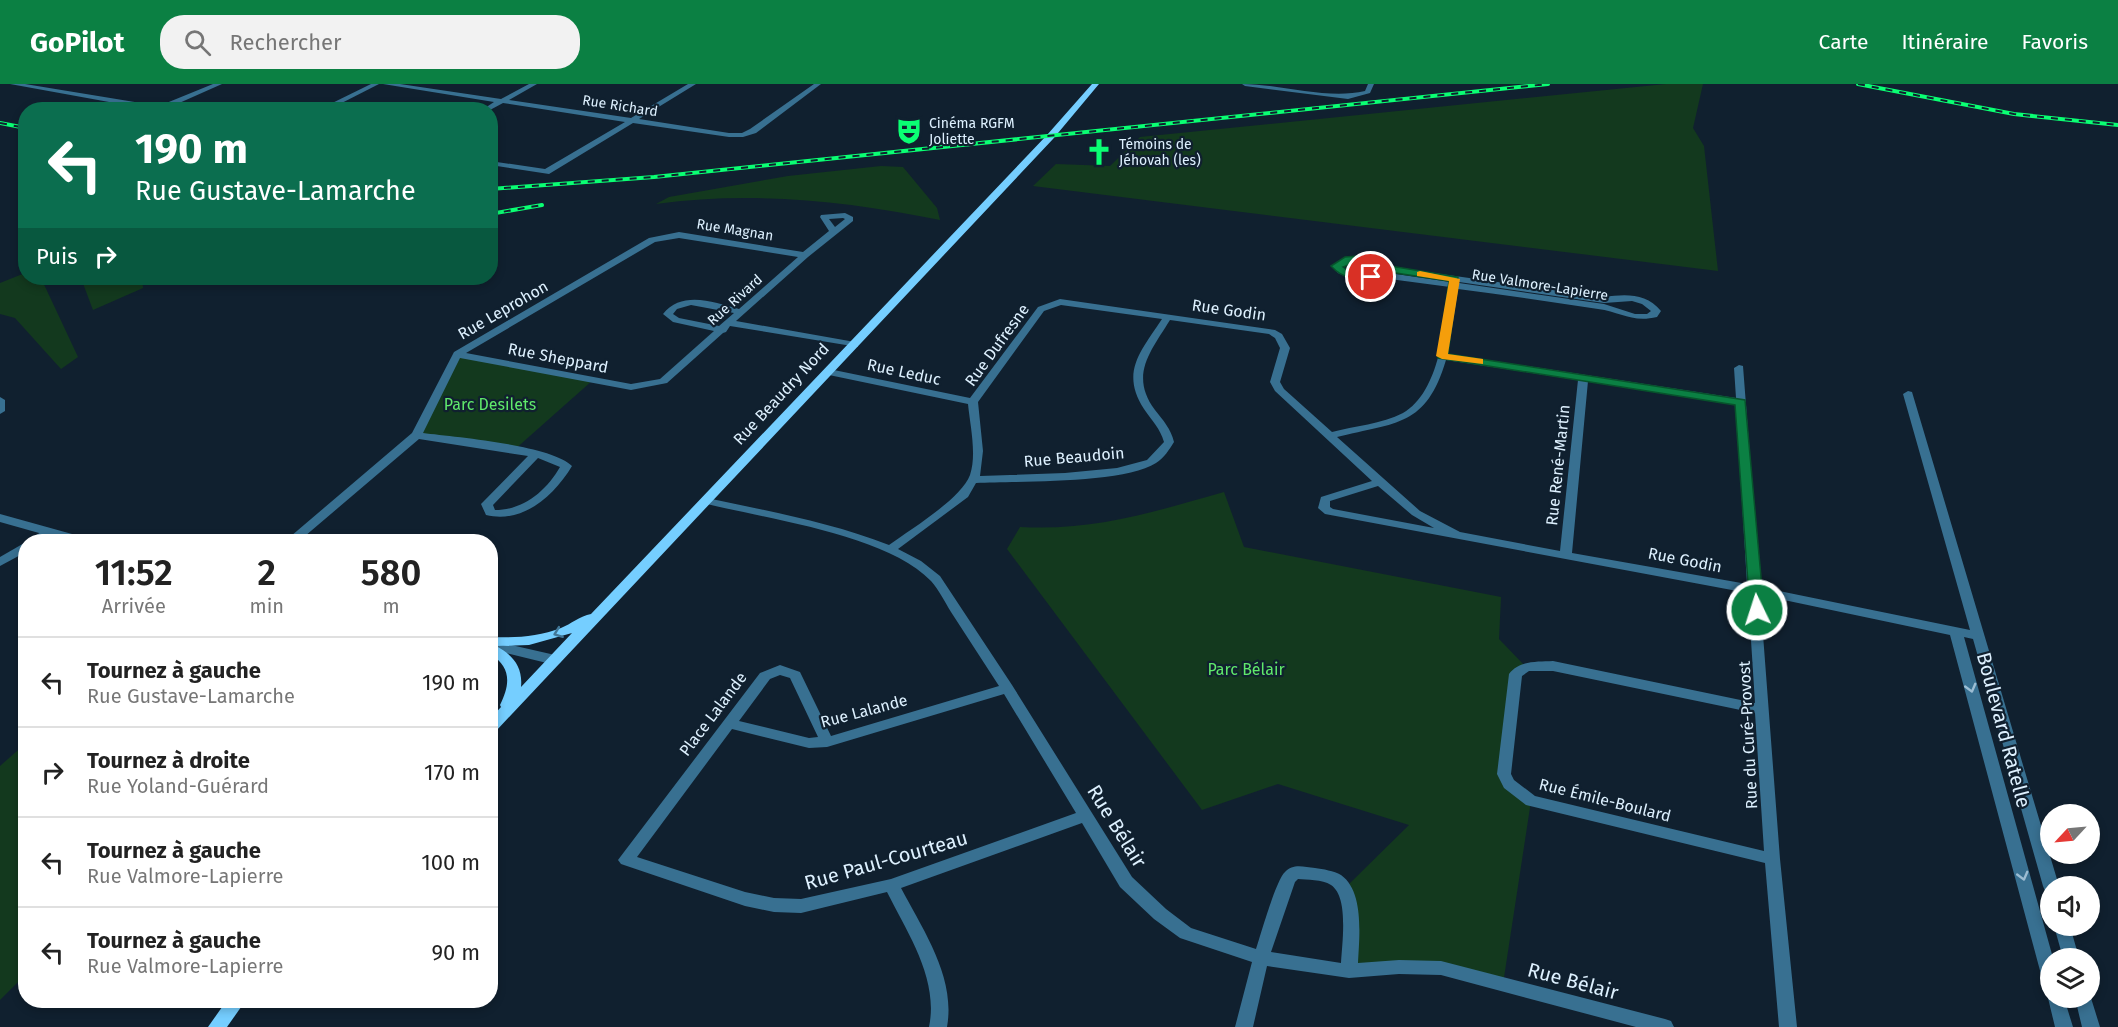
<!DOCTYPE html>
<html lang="fr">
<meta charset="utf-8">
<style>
body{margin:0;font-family:"Fira Sans",sans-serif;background:#f2f2f2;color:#222;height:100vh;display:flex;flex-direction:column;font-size:22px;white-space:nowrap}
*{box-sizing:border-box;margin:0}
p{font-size:20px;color:#767676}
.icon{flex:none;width:33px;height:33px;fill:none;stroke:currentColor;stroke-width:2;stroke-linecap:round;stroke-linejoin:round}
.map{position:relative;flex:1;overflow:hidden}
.sheet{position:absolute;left:18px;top:450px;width:480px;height:474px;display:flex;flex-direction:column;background:#fff;border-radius:24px;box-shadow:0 3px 9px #0003}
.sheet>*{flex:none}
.banner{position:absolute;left:18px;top:18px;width:480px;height:183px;border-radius:24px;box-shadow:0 3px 9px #0003;background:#0b6e4f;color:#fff;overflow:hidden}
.needle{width:39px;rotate:244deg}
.fabs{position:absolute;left:2040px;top:720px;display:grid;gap:12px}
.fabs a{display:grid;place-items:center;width:60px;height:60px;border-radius:50%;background:#fff;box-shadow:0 3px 9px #0003;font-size:30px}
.pin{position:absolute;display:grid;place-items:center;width:51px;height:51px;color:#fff;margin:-26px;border:3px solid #fff;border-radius:50%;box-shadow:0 2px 6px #0007}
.me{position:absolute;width:66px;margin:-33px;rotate:356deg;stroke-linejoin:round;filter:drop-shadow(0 0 4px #0008)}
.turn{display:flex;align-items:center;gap:21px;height:126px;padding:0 18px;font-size:27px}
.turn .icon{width:78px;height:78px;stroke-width:2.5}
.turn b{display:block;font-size:42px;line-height:51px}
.then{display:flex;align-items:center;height:57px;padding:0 18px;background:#0003;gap:12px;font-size:22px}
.eta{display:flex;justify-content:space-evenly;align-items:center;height:102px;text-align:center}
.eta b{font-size:36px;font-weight:600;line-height:42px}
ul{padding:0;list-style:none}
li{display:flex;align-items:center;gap:18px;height:90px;padding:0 18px;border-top:2px solid #e0e0e0}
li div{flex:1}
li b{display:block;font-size:22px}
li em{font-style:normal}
header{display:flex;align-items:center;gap:36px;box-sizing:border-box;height:84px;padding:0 30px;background:#0b8043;color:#fff}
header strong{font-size:28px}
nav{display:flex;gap:33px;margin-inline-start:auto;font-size:21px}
.search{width:420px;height:54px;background:#f2f2f2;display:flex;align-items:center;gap:15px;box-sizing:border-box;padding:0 21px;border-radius:24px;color:#767676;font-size:22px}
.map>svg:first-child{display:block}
.green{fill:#13391e}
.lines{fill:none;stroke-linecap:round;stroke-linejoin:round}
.minor{fill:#387091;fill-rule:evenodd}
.tertiary{fill:#387091;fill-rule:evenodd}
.secondary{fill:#75ceff;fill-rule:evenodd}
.rail-casing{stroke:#0aff73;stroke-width:4}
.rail{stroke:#10202f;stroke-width:2;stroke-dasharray:7;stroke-linecap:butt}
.oneway{stroke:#427797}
.oneway2{stroke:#9cbdd3}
.route{fill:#0b8043;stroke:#07532c;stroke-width:1.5}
.slow{fill:#f59e0b}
.labels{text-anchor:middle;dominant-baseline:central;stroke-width:4.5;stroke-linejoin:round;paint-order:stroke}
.far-street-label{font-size:14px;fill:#def1ff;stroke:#10202f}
.far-poi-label{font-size:14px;fill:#def1ff;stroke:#10202f;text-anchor:start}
.street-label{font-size:16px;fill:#def1ff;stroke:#10202f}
.park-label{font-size:16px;fill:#60e96b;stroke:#10202f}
.near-street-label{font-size:20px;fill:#def1ff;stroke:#10202f}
</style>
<header>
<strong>GoPilot</strong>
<div class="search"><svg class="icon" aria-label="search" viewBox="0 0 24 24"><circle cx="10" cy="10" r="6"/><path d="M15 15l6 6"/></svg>Rechercher</div>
<nav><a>Carte</a><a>Itinéraire</a><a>Favoris</a></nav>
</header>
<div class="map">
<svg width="2118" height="943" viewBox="0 0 2118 943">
<rect width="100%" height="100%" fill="#10202f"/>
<g class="green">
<polygon points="1666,0 1703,0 1693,44 1704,62 1718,187 1033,102 1056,80 1110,82 1140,53"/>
<path d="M 881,82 L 903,83 L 937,124 L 940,136 C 846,117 752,107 656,120 L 669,113 L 788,92 Z"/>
<polygon points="25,189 26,194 41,194 78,273 61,285 15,234 0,230 0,199"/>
<polygon points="81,194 142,194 143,204 93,226"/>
<polygon points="457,270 593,296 513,367 417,351"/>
<path d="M 1224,408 L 1244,463 L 1501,513 L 1499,555 L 1526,583 L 1516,590 L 1504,690 L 1531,717 L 1503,900 L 1441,884 L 1349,887 L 1345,804 L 1409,741 L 1278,700 L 1202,726 L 1007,465 L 1020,443 C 1096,447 1153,428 1224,408 Z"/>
<polygon points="25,660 25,891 0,916 0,682"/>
</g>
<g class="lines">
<g class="minor">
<polygon points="10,0 25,0 159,22 213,0 222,0 168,24 171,26 153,26"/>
<polygon points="371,0 379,0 328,26 318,26"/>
<polygon points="383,0 400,0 501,15 529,0 537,0 509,16 631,34 688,0 696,0 639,35 729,49 742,49 750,45 814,0 821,0 756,49 743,53 729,53 633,39 549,90 490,81 490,77 545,85 625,38 503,19 490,26 482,26 494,18"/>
<path d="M 1242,0 C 1281,0 1327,16 1365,7 L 1368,0 L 1374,0 L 1370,9 L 1348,15 L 1245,2 Z"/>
<path d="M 845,129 L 853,133 L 853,137 L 808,173 L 736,237 L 855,258 L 858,259 L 858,263 L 730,242 L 726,248 L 723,249 L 667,299 L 631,306 L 460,274 L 423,349 C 455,353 551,361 572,382 C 554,412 523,440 486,431 L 481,420 L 483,418 L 528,372 L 419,355 L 298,458 L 284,458 L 412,349 L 454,268 L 649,154 L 679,148 L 803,168 L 829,147 L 820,133 L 821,131 ZM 843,134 L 845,135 L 835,143 L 829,135 ZM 679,154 L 798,173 L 739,225 C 714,218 682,206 663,230 L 673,238 L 714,247 L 660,295 L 631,300 L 466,269 L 655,158 ZM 691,221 L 734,229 L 719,242 L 679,234 L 673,230 L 677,225 ZM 538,374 L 560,383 C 546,407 524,426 495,426 L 493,421 Z"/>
<path d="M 1358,172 L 1384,182 L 1604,213 C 1626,210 1646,209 1661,227 L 1657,233 C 1632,239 1621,228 1598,225 C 1552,218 1505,211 1458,205 L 1448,270 L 1736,314 L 1734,284 L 1739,281 L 1743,282 L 1760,503 L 1970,546 L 1903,310 L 1908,307 L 1912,308 L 2059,802 L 2050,802 L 2050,808 L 2045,807 L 2043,802 L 1973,555 L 1964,553 L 2053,874 L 2050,874 L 2050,901 L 2044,899 L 2042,894 L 1950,551 L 1760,511 L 1780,775 L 1797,943 L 1779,943 L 1765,779 L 1526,721 L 1504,704 L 1497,690 L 1509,590 C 1520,576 1537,578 1553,577 L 1755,619 L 1748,509 L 1325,430 L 1318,424 L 1321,413 L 1372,397 L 1275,307 L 1270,298 L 1280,264 L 1275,254 L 1269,250 L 1170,236 C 1151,267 1129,291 1155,326 C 1163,336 1171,345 1174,358 C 1169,366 1164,374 1156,379 C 1124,400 1018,397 976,399 L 968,413 L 898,465 L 921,477 L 940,492 L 1012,601 L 1132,793 L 1166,825 L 1191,844 L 1256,865 C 1261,850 1276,796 1285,788 C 1293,779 1304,783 1315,784 C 1323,785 1334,787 1341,791 C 1365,808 1359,855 1358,879 L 1399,876 L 1441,877 L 1665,935 L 1671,937 L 1674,943 L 1636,943 L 1441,891 L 1399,890 L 1349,894 L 1267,882 L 1253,943 L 1235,943 L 1252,878 L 1180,854 L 1154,835 L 1120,803 L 1082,739 L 901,804 C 923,846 956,893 947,943 L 929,943 C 939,895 908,850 887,808 L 801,829 L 774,828 L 745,822 L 621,780 L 618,776 L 621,772 L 760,589 L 780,581 L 800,588 L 831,652 L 999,602 C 983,577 967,553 951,528 C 945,518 939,506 931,497 C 886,450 766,435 703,419 L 701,417 L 707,414 C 768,427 830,438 889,461 C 911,445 961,415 970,391 C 977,370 970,341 968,320 L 829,291 L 824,288 L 825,286 L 829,285 L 970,314 L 1038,223 L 1060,215 L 1275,246 L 1282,250 L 1290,264 L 1280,298 L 1284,305 L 1332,348 C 1354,342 1382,340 1403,329 C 1440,308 1445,241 1450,203 L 1382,194 L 1351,195 L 1338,189 L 1332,182 L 1345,174 ZM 1350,178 L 1357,178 L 1382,187 L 1450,197 L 1450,198 L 1382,188 L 1357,190 L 1349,188 L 1342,183 ZM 1459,198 L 1604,219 L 1632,217 L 1642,220 L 1651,227 L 1647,230 L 1635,230 L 1604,220 L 1459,199 ZM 1061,221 L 1162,235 C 1141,267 1120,288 1144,325 C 1152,337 1160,344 1164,358 L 1147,376 L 1117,384 L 1065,389 L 980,392 L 983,367 L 978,318 L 1044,227 ZM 1446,276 L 1578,296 L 1560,467 L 1460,448 L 1420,427 L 1337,353 C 1397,338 1426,343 1446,276 ZM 1588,297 L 1736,320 L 1747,500 L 1572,469 ZM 1378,402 L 1412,431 L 1434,444 L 1333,425 L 1330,423 L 1330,417 ZM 1529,587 L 1553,587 L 1755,629 L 1764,767 L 1535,712 L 1514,696 L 1511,690 L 1522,592 ZM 780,591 L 790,594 L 818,653 L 809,654 L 739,637 L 770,595 ZM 1004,610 L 1076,729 L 891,795 L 801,815 L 774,814 L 745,808 L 637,773 L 732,645 L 809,664 L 827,663 ZM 1298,795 C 1307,796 1322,795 1331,801 C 1349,813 1342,859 1341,879 L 1271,868 L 1295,798 Z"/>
<polygon points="0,313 5,316 5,327 0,330"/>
<polygon points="47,444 53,448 41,458 26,458"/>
<polygon points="26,458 26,468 0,482 0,473"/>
<polygon points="2054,842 2070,842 2079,874 2063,874"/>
<polygon points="2050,909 2050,914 2064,914 2073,943 2055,943 2048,914"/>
<polygon points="2090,910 2091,914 2100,943 2082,943 2075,914 2090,914"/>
</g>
<g class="tertiary">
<polygon points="0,430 90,455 92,458 71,458 0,438"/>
<polygon points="490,556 555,571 560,573 562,576 560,579 555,581 490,565"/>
</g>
<g class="secondary">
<path d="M 1092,0 L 1099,0 L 1053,55 L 495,648 L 490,649 L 490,635 L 501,623 L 500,621 C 510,601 512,583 490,570 L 490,553 C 514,554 538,553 561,544 C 571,540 580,532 591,530 L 1047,51 ZM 572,549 L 521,603 C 523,583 513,571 496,562 L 529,561 Z"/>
<polygon points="227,916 246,916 227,943 208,943"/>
</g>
<defs>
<g id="rail">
<polyline points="1858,0 2014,30 2118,41"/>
<polyline points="0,39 26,44"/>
<polyline points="490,105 654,93 1548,0"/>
<polyline points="490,130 542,121"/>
</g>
</defs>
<use href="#rail" class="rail-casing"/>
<use href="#rail" class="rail"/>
</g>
<defs><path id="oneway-chevron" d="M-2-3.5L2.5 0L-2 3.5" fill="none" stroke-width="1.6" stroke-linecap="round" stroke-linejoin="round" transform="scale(1.5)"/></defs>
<use class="oneway" href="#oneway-chevron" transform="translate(558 549) rotate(159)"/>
<g class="oneway2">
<use href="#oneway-chevron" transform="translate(1971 604) rotate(75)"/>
<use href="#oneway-chevron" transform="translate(2023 792) rotate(75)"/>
</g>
<path class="route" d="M 1358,172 L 1384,181 L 1458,193 L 1448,270 L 1745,316 L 1764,526 L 1762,530 L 1752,530 L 1750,526 L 1735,321 L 1438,274 L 1449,197 L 1382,187 L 1357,178 L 1343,183 C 1353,192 1366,186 1376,193 C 1363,202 1341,193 1331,182 L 1345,173 Z"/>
<polygon class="slow" points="1420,187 1460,195 1448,270 1483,275 1483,280 1442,275 1436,272 1449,197 1417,192 1417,188"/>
<defs>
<symbol id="theatre-bare" viewBox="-9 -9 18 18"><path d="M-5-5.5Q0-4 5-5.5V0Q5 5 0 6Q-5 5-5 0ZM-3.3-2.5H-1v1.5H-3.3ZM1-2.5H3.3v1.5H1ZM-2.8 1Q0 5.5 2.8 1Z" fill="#0aff73" stroke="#10202f" stroke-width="2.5" paint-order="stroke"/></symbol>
<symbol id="church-bare" viewBox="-9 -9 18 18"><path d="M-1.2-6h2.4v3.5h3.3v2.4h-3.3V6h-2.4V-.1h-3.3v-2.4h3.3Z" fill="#0aff73" stroke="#10202f" stroke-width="2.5" paint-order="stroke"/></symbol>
</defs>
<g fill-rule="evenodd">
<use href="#theatre-bare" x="890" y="28" width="38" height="38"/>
<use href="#church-bare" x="1080" y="49" width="38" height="38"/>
</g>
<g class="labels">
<g class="far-street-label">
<text transform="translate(620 22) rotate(9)">Rue Richard</text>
<text transform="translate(735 146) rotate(9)">Rue Magnan</text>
<text transform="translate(1540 201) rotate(9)">Rue Valmore-Lapierre</text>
<text transform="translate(735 216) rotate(-42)">Rue Rivard</text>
</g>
<g class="far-poi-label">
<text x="929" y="39">Cinéma RGFM<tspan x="929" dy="16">Joliette</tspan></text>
<text x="1119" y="60">Témoins de<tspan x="1119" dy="16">Jéhovah (les)</tspan></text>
</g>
<g class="street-label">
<text transform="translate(503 226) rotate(-30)">Rue Leprohon</text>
<text transform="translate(1229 226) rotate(8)">Rue Godin</text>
<text transform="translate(997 261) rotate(-54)">Rue Dufresne</text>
<text transform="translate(558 274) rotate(11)">Rue Sheppard</text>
<text transform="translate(904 288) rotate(12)">Rue Leduc</text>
<text transform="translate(781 310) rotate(-47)">Rue Beaudry Nord</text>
<text transform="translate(1074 373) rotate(-5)">Rue Beaudoin</text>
<text transform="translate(1558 381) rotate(-84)">Rue René-Martin</text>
<text transform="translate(1685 476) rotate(11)">Rue Godin</text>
<text transform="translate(864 627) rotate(-15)">Rue Lalande</text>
<text transform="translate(713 630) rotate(-53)">Place Lalande</text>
<text transform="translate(1748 651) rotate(-93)">Rue du Curé-Provost</text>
<text transform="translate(1605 716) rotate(14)">Rue Émile-Boulard</text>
</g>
<g class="park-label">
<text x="490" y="320">Parc Desilets</text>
<text x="1246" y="585">Parc Bélair</text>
</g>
<g class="near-street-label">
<text transform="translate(2004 646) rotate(75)">Boulevard Ratelle</text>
<text transform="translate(1117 742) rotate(58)">Rue Bélair</text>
<text transform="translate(886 776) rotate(-16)">Rue Paul-Courteau</text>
<text transform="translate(1573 897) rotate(15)">Rue Bélair</text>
</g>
</g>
</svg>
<div class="fabs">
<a><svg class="needle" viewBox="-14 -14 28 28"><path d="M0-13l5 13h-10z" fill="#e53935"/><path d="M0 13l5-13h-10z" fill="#767676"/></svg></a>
<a><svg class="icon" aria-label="sound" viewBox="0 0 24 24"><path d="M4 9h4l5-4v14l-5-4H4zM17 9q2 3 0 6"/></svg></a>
<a><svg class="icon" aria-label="layers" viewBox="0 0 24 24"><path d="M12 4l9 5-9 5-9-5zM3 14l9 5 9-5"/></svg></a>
</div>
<div class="pin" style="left:1371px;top:193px;background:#d93025"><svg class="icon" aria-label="arrive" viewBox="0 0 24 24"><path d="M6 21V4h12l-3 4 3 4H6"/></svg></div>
<svg class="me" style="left:1757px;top:526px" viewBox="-20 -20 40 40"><circle r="17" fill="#0b8043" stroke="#fff" stroke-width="3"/><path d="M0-11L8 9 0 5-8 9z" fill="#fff"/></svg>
<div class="banner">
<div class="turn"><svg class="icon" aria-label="left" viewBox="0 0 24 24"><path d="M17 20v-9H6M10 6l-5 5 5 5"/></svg><div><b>190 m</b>Rue Gustave-Lamarche</div></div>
<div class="then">Puis<svg class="icon" aria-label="right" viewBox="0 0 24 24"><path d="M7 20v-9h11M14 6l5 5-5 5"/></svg></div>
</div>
<section class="sheet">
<div class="eta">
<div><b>11:52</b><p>Arrivée</p></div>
<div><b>2</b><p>min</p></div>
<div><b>580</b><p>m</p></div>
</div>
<ul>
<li><svg class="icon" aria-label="left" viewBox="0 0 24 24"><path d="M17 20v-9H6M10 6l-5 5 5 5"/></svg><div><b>Tournez à gauche</b><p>Rue Gustave-Lamarche</p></div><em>190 m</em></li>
<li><svg class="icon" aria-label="right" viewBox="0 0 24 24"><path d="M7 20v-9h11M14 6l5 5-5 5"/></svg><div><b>Tournez à droite</b><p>Rue Yoland-Guérard</p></div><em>170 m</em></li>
<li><svg class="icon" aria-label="left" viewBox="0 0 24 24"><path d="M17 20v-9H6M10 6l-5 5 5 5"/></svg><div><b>Tournez à gauche</b><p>Rue Valmore-Lapierre</p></div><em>100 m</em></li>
<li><svg class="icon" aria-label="left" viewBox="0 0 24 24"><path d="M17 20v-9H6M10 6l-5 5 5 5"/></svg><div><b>Tournez à gauche</b><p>Rue Valmore-Lapierre</p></div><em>90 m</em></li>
</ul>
</section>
</div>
